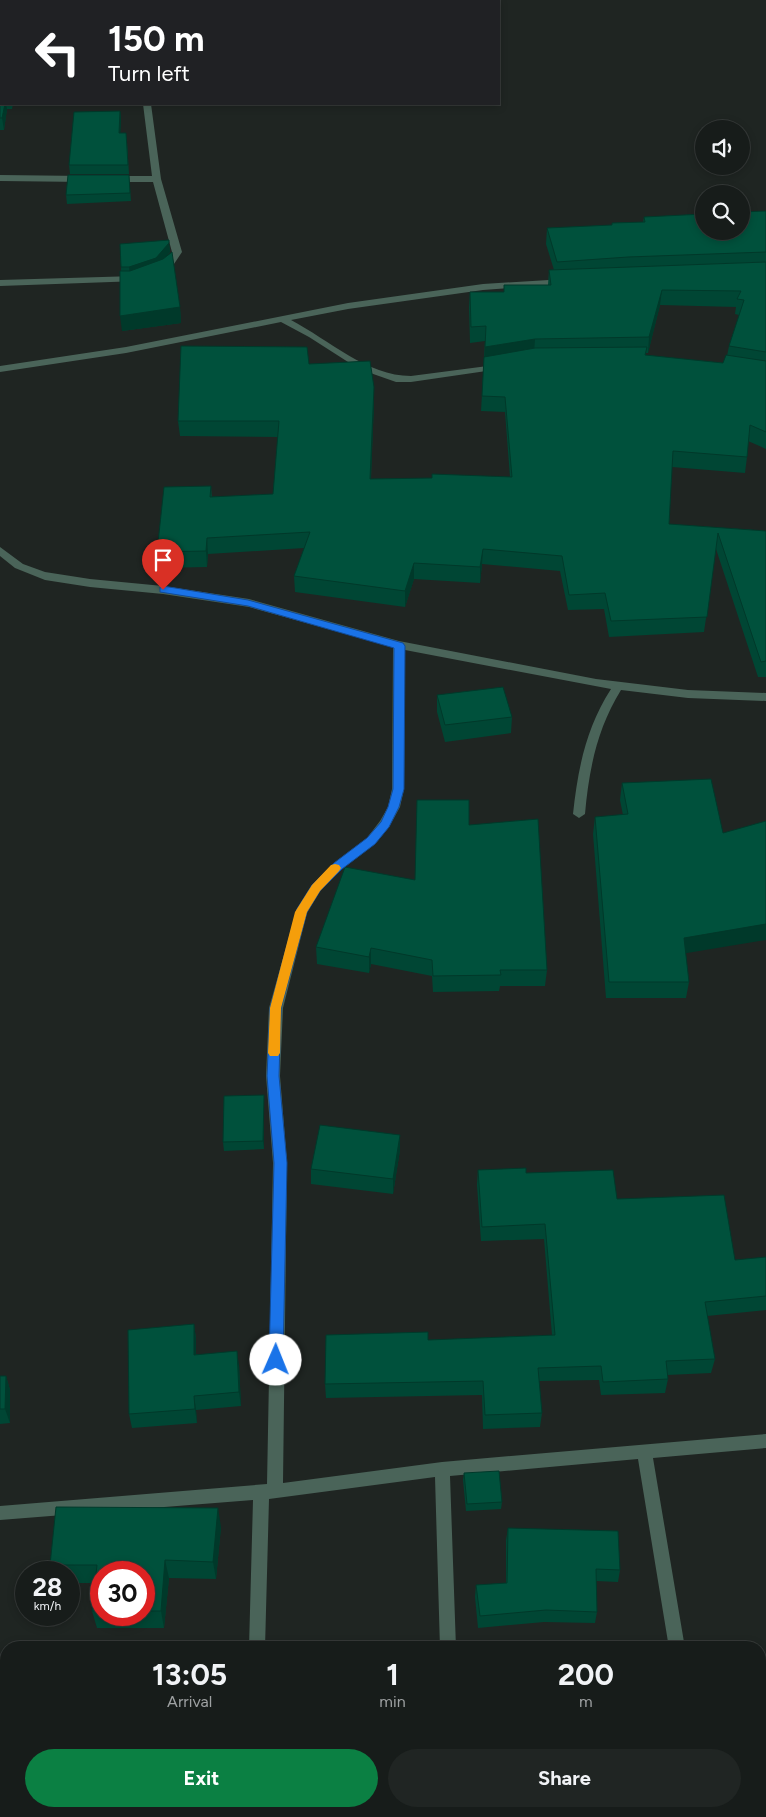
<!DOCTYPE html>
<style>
body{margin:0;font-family:Figtree,sans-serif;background:#202523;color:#f1f3f6;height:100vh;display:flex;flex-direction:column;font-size:19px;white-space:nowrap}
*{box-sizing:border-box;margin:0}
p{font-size:16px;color:#9ea1a2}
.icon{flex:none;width:28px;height:28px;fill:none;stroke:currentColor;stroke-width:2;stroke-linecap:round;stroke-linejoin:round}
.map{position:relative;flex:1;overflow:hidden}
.side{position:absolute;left:0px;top:1641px;width:766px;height:176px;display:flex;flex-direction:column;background:#171c1a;border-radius:20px 20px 0 0;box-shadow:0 2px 8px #0003,0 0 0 1px #363a39}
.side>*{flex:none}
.top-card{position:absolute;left:0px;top:0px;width:500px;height:105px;box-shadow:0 2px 8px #0003,0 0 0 1px #363a39;background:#202124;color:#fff;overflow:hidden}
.tools{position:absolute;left:695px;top:120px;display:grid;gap:10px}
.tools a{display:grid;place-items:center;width:55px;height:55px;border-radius:50%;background:#171c1a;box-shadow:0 2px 8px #0003,0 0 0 1px #363a39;font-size:25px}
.speed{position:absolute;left:15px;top:1561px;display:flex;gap:10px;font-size:25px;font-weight:700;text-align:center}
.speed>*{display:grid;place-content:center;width:65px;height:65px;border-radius:50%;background:#171c1a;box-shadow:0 2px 8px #0003,0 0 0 1px #363a39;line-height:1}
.speed small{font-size:12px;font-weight:400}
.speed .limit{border:8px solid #d22;background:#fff;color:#111}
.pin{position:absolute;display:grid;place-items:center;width:42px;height:42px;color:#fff;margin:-51px -21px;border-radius:50% 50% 50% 0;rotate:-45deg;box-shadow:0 0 5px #0007}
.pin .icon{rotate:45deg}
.me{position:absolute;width:55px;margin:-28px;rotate:1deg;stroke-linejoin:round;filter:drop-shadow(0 0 4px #0008)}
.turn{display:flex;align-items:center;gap:18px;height:105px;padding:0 25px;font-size:22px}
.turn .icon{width:65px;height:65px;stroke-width:2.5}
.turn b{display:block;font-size:35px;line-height:42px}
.eta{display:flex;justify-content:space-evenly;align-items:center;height:85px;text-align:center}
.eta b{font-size:30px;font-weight:700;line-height:35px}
.primary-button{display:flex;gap:10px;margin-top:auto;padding:10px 25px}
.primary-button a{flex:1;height:58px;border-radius:30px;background:#0b8043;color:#fff;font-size:20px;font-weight:700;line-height:58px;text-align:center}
.primary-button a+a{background:#202523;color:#f1f3f6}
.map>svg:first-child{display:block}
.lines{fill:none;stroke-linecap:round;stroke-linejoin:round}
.minor{fill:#4a6459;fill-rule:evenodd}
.wall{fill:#004634;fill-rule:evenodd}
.shaded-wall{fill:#00392a}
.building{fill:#00513c;stroke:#00392a}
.route{fill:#1a73e8;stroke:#114b97}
.slow{fill:#f59e0b}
</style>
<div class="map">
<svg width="766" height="1817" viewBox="0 0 766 1817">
<rect width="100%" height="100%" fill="#1f2522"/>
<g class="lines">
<g class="minor">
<rect x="134" y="0" width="8" height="1"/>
<polygon points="143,104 151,104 161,179 182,252 174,264 162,272 157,269 167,260 172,252 153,182 112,182 108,179 112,176 152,176"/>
<polygon points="0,175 85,176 89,179 85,182 0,181"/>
<polygon points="136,276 141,279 139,281 0,286 0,280"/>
<path d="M 565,279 L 570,282 L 568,284 L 483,290 L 348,309 L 291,320 C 329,340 367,376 411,376 L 503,364 L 503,368 L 500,369 L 411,382 L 396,382 L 359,369 L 309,337 L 281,322 L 126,353 L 0,372 L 0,366 L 126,347 L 348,303 L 483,284 Z"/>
<path d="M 0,547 L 23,564 L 45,572 L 90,579 L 163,586 L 249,599 L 399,641 L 596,679 L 688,690 L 766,693 L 766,701 L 688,698 L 621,690 C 597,729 589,769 585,814 L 579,818 L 573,814 C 578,768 586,728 611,689 L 405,650 L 404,789 L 400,807 L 389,827 L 375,844 L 342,869 L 320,891 L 307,913 L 283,1008 L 280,1076 L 287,1163 L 283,1483 L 442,1462 L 766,1434 L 766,1448 L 653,1458 L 685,1648 L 669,1648 L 638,1459 L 450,1476 L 456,1648 L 440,1648 L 435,1477 L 269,1499 L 265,1648 L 249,1648 L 253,1500 L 0,1520 L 0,1506 L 267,1484 L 273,1163 L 266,1076 L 269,1008 L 297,909 L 312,885 L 334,863 L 367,838 L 380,821 L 388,807 L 392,789 L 393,647 L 249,607 L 163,594 L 90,587 L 45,580 L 15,568 L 0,556 Z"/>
<polygon points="760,1799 766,1802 766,1817 758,1817 753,1811 760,1811"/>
<rect x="244" y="1811" width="18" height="6"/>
<polygon points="690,1811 708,1811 709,1817 691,1817"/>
</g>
</g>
<g class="wall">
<polygon points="0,39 1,104 13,104 12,109 7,109 4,130 0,130"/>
<polygon points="120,111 121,119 120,133 127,142 129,174 70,174 69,165"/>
<polygon points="129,175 131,201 67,204 66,195"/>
<path d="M 766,211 L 766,449 L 748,441 L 747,457 L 745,473 L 672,467 L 669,524 L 766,531 L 766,677 L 758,677 L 716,549 L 704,632 L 609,637 L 604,609 L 568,610 L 560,571 L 482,564 L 480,583 L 414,579 L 405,607 L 295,592 L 294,576 L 304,548 L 208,554 L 207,567 L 159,568 L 157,552 L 211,486 L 212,497 L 273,494 L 278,437 L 180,436 L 178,421 L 309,364 L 374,387 L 374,403 L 371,479 L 510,477 L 505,412 L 481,411 L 485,341 L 470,343 L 469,307 L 470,292 L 504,292 L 548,285 L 549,270 L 554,270 L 546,244 L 547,228 L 612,225 L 612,223 L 643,222 L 644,217 ZM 660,305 L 736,307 L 735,314 L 739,315 L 729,346 L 727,356 L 723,363 L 646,355 L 646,353 L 648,353 Z"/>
<polygon points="169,243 170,252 165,257 180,307 181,323 122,331 121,267"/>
<polygon points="437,695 512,717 511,733 445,742 437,712"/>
<polygon points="622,783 689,982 686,998 606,998 593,834 595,817 623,815 620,800"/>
<polygon points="469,825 547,970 545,986 500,986 499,991 433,992 432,976 371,964 369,973 317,964 316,947 415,880"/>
<polygon points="264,1095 264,1149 224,1151 223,1142"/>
<polygon points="400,1135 400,1150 393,1194 311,1184 311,1169"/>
<polygon points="478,1170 526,1173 617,1199 735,1260 766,1257 766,1310 707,1316 715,1359 711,1373 667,1375 668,1379 665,1393 601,1395 599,1380 539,1381 542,1413 540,1427 483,1429 482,1395 326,1398 325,1384 428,1340 552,1335 544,1239 481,1241 477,1185"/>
<polygon points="194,1324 196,1339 196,1354 239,1365 241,1406 196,1410 197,1423 132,1428 129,1414"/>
<polygon points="0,1376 6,1376 10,1390 10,1423 0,1424"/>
<polygon points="464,1473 502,1502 501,1509 466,1511 463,1480"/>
<path d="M 221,1527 L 216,1579 L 169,1578 L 164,1628 L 97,1628 L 92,1611 L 95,1583 L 69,1583 L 69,1572 L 52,1572 L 50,1565 ZM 101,1572 L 144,1572 L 144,1615 L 101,1615 Z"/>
<polygon points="508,1528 620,1570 618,1582 596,1581 597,1612 595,1623 544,1622 478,1628 475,1597 476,1585 506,1583 506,1540"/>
<polygon points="62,1811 226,1811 225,1817 89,1817 89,1815"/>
</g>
<g class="shaded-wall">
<polygon points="5,104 6,104 7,109 4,130 2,118"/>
<polygon points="120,111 121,119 120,142 119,133"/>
<polygon points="169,243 170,252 157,266 130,276 129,267"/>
<polygon points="662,290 660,305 648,353 649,337"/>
<polygon points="180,307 181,323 122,331 120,316"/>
<polygon points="535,339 534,354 484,362 485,347"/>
<polygon points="374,387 374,403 370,494 370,479"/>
<polygon points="207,538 208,554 207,567 206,551"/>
<polygon points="483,549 482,564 480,583 480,567"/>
<polygon points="414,563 414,579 405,607 405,591"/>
<polygon points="766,924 766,940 681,954 684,938"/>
<polygon points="371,948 371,964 369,973 369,957"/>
<polygon points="264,1095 264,1149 263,1141"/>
<polygon points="400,1135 400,1150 393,1194 393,1179"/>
<polygon points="194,1324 196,1339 196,1369 194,1355"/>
<polygon points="237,1351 239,1365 241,1406 239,1392"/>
<polygon points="6,1376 10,1390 10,1423 5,1409"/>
<polygon points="194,1396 196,1410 197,1423 195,1409"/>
<polygon points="218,1508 221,1527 216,1579 213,1562"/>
<polygon points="165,1560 169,1578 164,1628 161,1611"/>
<polygon points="164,1811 168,1811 169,1817 163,1817"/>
<polygon points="220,1811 226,1811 225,1817 221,1817"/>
</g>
<g class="building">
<rect x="32" y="0" width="91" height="1"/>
<polygon points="165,0 186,0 186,1 148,1"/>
<polygon points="0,39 1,39 1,104 5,104 2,118 0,118"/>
<polygon points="120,111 119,133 126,133 128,165 69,165 74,112"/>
<polygon points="68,175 129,175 130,193 66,195"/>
<polygon points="766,211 766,252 628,257 557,262 547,228 612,225 612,223 645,222 644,217 704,214 704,231 741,231 741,212"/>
<polygon points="169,240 169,243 156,258 129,267 121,267 120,244"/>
<polygon points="172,252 180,307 120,316 120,271 130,271 163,259"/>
<polygon points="766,262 766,352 729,346 744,300 737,299 741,291 662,290 649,337 535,339 485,347 486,326 471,327 470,292 504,292 504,285 551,285 549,270"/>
<polygon points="181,346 307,347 309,364 370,361 374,387 370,479 432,478 432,474 512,477 505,397 482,396 484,357 535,348 647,347 645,355 723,363 726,355 766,361 766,432 750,425 747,457 673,451 669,524 766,531 766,661 761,662 718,533 707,617 611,621 605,593 569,595 562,556 483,549 480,567 414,563 405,591 294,576 310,532 207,538 206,551 157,552 164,487 211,486 210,497 273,494 279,421 178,421"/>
<polygon points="503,687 512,717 445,725 437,695"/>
<polygon points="711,779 723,833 766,821 766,924 684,938 689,982 609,982 595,817 628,814 622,783"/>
<polygon points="417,800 469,800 469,825 538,819 547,970 500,970 501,975 433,976 432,960 371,948 369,957 316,947 345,867 415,880"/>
<polygon points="264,1095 263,1141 223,1142 224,1096"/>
<polygon points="320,1125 400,1135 393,1179 311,1169"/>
<polygon points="526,1168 526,1173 613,1170 617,1199 724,1195 735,1260 766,1257 766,1296 705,1302 715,1359 666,1361 668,1379 603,1382 601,1366 538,1368 542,1413 485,1415 483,1381 325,1384 326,1335 428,1332 428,1340 555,1335 545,1224 482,1227 478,1170"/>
<polygon points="194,1324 194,1355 237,1351 239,1392 194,1396 195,1409 129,1414 128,1330"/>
<polygon points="0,1376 6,1376 5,1409 0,1409"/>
<polygon points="499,1471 502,1502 467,1504 464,1473"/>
<polygon points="56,1507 218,1508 213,1562 165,1560 161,1611 144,1611 144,1572 101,1572 101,1611 92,1611 97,1565 50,1565"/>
<polygon points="508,1528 618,1531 620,1570 596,1569 597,1612 546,1610 480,1616 476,1585 507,1583"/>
<polygon points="90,1811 164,1811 163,1817 89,1817"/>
<polygon points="506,1811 658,1811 657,1816 661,1817 506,1817"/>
</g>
<polygon class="route" points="163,586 248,600 403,643 405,646 404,789 399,807 389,827 375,844 342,869 320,891 307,912 281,1008 279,1076 287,1163 283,1360 281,1364 276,1366 271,1364 269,1360 274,1163 267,1076 270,1008 297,909 312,885 334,863 367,838 381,822 388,807 393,789 394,648 248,606 160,592 160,587"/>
<polygon class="slow" points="335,864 339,865 341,868 339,871 320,891 307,912 281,1008 280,1053 278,1056 270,1056 268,1053 270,1008 295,912 312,885 331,865"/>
</svg>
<div class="tools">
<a><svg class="icon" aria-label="sound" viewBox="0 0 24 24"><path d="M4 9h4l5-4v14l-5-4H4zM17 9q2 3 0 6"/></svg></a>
<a><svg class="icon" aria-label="search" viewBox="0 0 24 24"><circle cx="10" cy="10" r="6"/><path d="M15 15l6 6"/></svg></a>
</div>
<div class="speed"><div>28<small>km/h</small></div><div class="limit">30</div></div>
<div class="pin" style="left:163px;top:590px;background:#d93025"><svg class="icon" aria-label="arrive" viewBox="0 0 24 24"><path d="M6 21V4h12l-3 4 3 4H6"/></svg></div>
<svg class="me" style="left:276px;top:1360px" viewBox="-20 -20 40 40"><circle r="19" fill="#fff"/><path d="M0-13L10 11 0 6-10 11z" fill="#1a73e8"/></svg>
<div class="top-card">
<div class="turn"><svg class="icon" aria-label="left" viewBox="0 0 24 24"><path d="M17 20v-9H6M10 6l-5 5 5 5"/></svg><div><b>150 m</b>Turn left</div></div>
</div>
<section class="side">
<div class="eta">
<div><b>13:05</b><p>Arrival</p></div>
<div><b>1</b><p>min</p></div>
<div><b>200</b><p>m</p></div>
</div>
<div class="primary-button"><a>Exit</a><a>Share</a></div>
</section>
</div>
